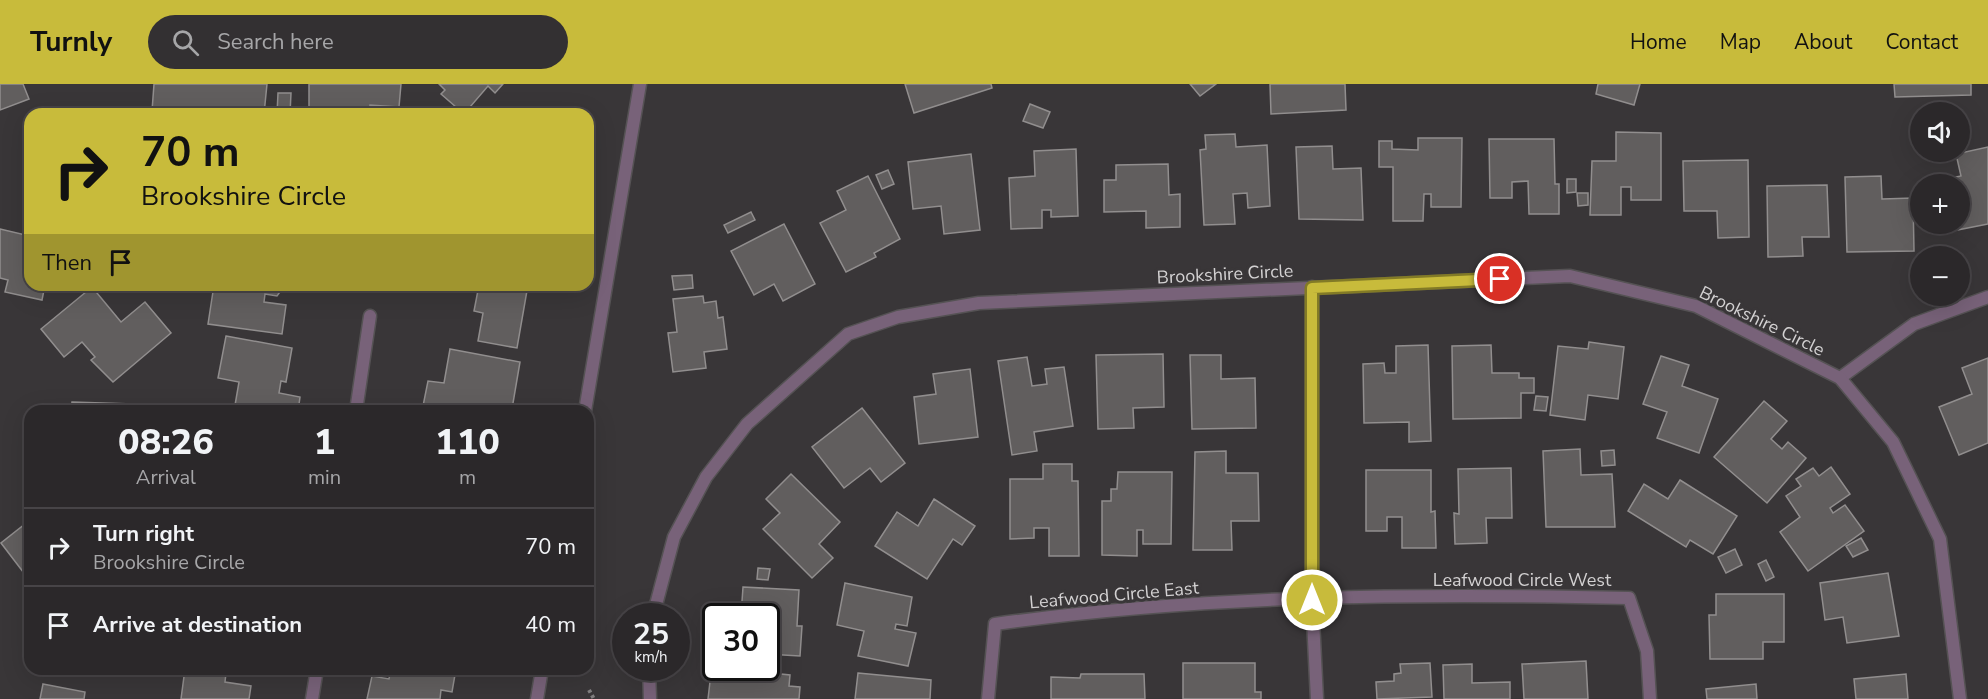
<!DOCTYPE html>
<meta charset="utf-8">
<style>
body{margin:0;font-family:"Nunito Sans",sans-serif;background:#333032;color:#f1f3f6;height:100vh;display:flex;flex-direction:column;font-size:22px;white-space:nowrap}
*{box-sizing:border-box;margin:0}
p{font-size:20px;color:#a6a6a8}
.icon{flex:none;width:33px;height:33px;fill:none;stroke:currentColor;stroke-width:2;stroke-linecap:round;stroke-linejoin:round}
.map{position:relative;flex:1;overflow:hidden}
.side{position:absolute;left:24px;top:321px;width:570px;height:270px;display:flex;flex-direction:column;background:#2b282a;border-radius:18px;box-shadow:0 6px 24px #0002,0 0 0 2px #474447}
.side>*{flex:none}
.hud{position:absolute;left:24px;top:24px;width:570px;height:183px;border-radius:18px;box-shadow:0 6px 24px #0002,0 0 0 2px #474447;background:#c8bb3b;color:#111;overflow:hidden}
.fabs{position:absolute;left:1910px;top:18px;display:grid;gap:12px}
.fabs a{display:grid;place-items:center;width:60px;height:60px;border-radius:50%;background:#2b282a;box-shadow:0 6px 24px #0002,0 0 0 2px #474447;font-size:30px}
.speed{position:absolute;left:612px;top:519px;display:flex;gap:12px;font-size:30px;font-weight:700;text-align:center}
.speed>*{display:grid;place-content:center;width:78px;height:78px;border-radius:50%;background:#2b282a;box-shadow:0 6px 24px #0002,0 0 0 2px #474447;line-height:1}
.speed small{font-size:15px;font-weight:400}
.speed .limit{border:3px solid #111;border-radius:9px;background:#fff;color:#111}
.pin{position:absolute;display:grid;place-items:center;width:51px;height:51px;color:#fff;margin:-26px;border:3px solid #fff;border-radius:50%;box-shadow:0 2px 6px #0007}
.me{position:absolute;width:66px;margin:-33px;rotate:0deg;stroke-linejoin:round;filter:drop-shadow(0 0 4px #0008)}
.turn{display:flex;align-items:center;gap:21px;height:126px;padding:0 18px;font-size:27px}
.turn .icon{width:78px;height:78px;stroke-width:2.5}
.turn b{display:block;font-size:42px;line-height:51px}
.then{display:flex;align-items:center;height:57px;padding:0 18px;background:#0003;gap:12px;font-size:22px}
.eta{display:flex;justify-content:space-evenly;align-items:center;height:102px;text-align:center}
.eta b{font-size:36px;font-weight:800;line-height:42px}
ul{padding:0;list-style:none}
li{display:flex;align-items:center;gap:18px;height:78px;padding:0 18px;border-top:2px solid #474447}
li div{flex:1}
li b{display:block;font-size:22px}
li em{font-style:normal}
header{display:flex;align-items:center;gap:36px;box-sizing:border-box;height:84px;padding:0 30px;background:#c8bb3b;color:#111}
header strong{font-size:28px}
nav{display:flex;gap:33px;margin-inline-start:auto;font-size:21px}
.search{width:420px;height:54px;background:#333032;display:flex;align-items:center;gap:15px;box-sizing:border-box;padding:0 21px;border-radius:33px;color:#a6a6a8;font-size:22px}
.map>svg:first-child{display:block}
.building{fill:#615e5e;stroke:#918e8e;stroke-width:1.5}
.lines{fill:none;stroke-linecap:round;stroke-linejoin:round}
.minor-casing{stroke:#555254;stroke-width:15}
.tertiary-casing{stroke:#555254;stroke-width:15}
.path{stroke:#817f80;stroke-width:4;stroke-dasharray:3 3;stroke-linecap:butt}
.minor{stroke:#786279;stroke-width:12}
.tertiary{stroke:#786279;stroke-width:12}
.route-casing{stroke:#827a26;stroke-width:15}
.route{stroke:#c8bb3b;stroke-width:10}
.labels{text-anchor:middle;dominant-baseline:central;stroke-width:6;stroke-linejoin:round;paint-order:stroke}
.street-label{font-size:18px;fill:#d3d1d2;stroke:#393638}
</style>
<header>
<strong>Turnly</strong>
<div class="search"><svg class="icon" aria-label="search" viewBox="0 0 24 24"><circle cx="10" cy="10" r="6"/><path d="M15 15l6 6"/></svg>Search here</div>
<nav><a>Home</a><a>Map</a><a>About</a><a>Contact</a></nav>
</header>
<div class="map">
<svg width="1988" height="615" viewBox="0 0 1988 615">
<rect width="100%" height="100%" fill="#393638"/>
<g class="building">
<polygon points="0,0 23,0 29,15 0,26"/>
<polygon points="154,0 267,0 264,30 185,30 152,27"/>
<polygon points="309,0 401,0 399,23 370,21 369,30 309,30"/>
<polygon points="439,0 503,0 495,9 488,2 464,30 441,10 445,6"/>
<polygon points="905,0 991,0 992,4 914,29"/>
<polygon points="1190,0 1216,0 1200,12"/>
<polygon points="1270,0 1345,0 1346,26 1271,30"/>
<polygon points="1598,0 1640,0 1634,21 1596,10"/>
<polygon points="1894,0 1971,0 1971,11 1895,13"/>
<polygon points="278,9 291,9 290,30 277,30"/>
<polygon points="1030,20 1050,28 1043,44 1023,37"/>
<polygon points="1616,48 1661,49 1661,116 1631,116 1631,103 1621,103 1621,131 1590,131 1592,77 1616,77"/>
<polygon points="1235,50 1236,63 1267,61 1270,122 1248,124 1247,109 1233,110 1235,140 1204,141 1200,66 1206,65 1205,51"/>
<polygon points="1418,54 1462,54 1461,123 1431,123 1431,110 1424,110 1423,137 1393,137 1393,83 1379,83 1379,57 1392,57 1392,65 1418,66"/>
<polygon points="1489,55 1554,55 1555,100 1559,100 1559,130 1529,130 1528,97 1512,98 1512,114 1490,114"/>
<polygon points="1332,62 1333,85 1361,84 1363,136 1299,135 1296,63"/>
<polygon points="1988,63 1988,140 1942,149 1940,140 1959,140 1959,100 1932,100 1931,98 1961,92 1956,70"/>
<polygon points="1076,65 1078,132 1051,133 1051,126 1042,126 1042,144 1011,145 1009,94 1035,92 1034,67"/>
<polygon points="971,70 980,146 944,150 941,122 913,125 908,78"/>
<polygon points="1748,76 1749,153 1718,154 1717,127 1684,127 1683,77"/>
<polygon points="1168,80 1169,111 1180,110 1180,143 1146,144 1146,127 1104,128 1104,96 1116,96 1116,81"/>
<polygon points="888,86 894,100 882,105 876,91"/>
<polygon points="868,92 900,155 874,169 876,173 846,188 820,139 846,126 837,107"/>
<polygon points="1881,92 1882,115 1913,114 1914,167 1847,168 1845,93"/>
<polygon points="1567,95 1576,95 1576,108 1567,109"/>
<polygon points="1827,101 1829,153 1802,153 1803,172 1768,173 1767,102"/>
<polygon points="1577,109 1588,109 1588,121 1578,122"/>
<polygon points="751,128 755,136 728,149 724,141"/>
<polygon points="784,140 815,200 783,217 774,200 754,211 731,167"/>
<polygon points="0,145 30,152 30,201 45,201 42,216 5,208 8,196 0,194"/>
<polygon points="692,191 693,204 674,206 672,192"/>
<polygon points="214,201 285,201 277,212 265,210 264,218 286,221 282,250 208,240"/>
<polygon points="479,201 528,201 517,264 478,257 483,229 474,227"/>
<polygon points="92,203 121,238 145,218 171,249 113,298 91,276 95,273 82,258 64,273 41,245"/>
<polygon points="703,212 704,219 716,217 718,234 723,233 727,265 704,268 706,284 673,288 668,249 677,248 673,215"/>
<polygon points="226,252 292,264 286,298 281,297 279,309 300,313 298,327 234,327 239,298 218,294"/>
<polygon points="1589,258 1624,263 1618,315 1588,311 1585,336 1550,331 1558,262 1588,265"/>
<polygon points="1428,261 1431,357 1409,358 1409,338 1364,339 1363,280 1384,279 1385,289 1396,289 1396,262"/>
<polygon points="1491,261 1492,289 1519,289 1519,294 1534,294 1534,309 1521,309 1521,334 1453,335 1452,262"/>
<polygon points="450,265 520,278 512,325 486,321 485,327 422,327 428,297 444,299"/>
<polygon points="1163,270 1164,323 1133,324 1134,344 1098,345 1096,271"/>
<polygon points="1190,271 1221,271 1221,295 1255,294 1256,344 1192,345"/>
<polygon points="1661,272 1689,281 1682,302 1718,315 1699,369 1657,354 1667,328 1643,320"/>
<polygon points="1027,273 1032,302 1047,300 1045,285 1064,283 1073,342 1034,348 1037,367 1012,371 998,277"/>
<polygon points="1988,274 1988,359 1959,371 1939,323 1972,310 1962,284"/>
<polygon points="970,285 978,353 919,360 914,313 936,310 933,290"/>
<polygon points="1536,312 1548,313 1546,327 1534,326"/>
<polygon points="1764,317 1787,337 1771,355 1782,365 1788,358 1806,374 1767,419 1714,373"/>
<polygon points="72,318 133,320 134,327 71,327"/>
<polygon points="862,324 905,379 881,398 870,384 844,404 812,363"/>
<polygon points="1580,365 1581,391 1612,390 1615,443 1546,443 1543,367"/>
<polygon points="1614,366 1615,381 1602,382 1601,367"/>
<polygon points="1226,367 1226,389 1258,389 1259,437 1231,437 1232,466 1193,466 1195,368"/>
<polygon points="1043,380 1072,380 1072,397 1078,397 1079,472 1049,472 1049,444 1034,444 1034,454 1010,455 1010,395 1043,395"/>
<polygon points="1831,383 1850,410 1830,424 1833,429 1845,421 1864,447 1808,487 1780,448 1800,433 1786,412 1801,402 1796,395 1813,384 1819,392"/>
<polygon points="1511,384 1512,434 1486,434 1487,459 1455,460 1454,429 1459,430 1458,385"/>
<polygon points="1366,386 1431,386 1431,428 1435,427 1436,464 1402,464 1402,433 1387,433 1387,447 1366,447"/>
<polygon points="1118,388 1172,388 1171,460 1143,460 1143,446 1137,446 1137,472 1102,471 1102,417 1111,417 1111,405 1117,405"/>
<polygon points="791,390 840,438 819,460 833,474 812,494 763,445 780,429 766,415"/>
<polygon points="1680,396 1737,432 1713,470 1690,456 1686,463 1628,427 1644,400 1668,415"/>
<polygon points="934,415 975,442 962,461 953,455 927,495 875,462 897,428 918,442"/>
<polygon points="30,436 30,497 1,459"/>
<polygon points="1861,454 1868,466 1853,473 1846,462"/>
<polygon points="1735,465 1742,481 1726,489 1718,473"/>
<polygon points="1766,476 1774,493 1766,497 1758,480"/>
<polygon points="758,484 770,485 768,496 757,495"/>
<polygon points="1888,489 1899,552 1847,559 1843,533 1825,536 1820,499"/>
<polygon points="845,499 912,513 907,542 896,540 895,545 916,549 908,582 858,572 864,547 837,541"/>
<polygon points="743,503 799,506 797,542 802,542 800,572 766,570 766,532 741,532"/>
<polygon points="1716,510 1784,510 1784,558 1763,558 1763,575 1710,575 1709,531 1716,531"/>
<polygon points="1586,577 1588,615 1524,615 1522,580"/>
<polygon points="1183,579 1255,579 1255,608 1261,608 1261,615 1183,615"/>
<polygon points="1430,579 1432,613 1377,615 1376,598 1394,597 1394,590 1401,589 1400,580"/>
<polygon points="1472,580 1472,599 1510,598 1510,615 1444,615 1443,581"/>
<polygon points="716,584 746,584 745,594 752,595 753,587 790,591 789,602 800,603 799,615 708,615 711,589 715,589"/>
<polygon points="185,585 245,585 244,591 226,589 225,598 251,602 249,615 181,615"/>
<polygon points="391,585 456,585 452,608 441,606 440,615 367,615 372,592 389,595"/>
<polygon points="858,589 931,596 930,615 855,615"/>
<polygon points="1081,590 1144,590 1145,615 1051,615 1051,593 1080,594"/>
<polygon points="1906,590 1908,615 1856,615 1854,595"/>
<polygon points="43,600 85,608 84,615 40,615"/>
<polygon points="1756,600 1757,615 1707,615 1706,605"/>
</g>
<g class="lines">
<defs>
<g id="minor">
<polyline points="1312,203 1312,516 1317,615"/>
<polyline points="1840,294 1914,240 1988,213"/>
<polyline points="356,327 370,232"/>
<polyline points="653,532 674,453 706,393 747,340 848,250 898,233 979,219 1570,192 1696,222 1840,294 1893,358 1940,455 1960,615"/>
<polyline points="649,584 650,615"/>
<polyline points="312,615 317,585"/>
<path d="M 988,615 L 995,540 C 1204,511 1418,509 1629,514 L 1647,567 L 1650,615"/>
</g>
<g id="tertiary">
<polyline points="585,327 640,0"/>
<polyline points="537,615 542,585"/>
</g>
</defs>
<use href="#minor" class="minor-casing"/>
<use href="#tertiary" class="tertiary-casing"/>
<polyline class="path" points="589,606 594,615"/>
<use href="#minor" class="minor"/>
<use href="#tertiary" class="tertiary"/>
</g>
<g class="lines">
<defs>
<polyline id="route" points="1312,516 1312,204 1500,195"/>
</defs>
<use href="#route" class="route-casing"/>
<use href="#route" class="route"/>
</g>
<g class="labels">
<g class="street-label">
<text transform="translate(1225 190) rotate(-3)">Brookshire Circle</text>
<text transform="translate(1762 237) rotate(26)">Brookshire Circle</text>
<text x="1522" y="496">Leafwood Circle West</text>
<text transform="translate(1114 511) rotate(-5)">Leafwood Circle East</text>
</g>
</g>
</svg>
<div class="fabs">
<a><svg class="icon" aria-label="sound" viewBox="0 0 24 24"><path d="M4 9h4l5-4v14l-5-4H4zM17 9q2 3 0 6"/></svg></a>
<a>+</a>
<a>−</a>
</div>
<div class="speed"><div>25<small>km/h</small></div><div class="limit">30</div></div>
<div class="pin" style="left:1500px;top:195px;background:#d93025"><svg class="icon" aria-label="arrive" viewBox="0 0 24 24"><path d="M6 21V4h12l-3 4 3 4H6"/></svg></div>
<svg class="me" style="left:1312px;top:516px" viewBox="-20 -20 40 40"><circle r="17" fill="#c8bb3b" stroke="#fff" stroke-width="3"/><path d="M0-11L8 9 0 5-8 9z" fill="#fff"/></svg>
<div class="hud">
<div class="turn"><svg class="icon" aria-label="right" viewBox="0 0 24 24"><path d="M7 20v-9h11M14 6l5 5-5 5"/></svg><div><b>70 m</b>Brookshire Circle</div></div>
<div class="then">Then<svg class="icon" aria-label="arrive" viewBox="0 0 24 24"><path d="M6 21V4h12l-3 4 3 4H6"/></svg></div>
</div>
<section class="side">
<div class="eta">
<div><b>08:26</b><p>Arrival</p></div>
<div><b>1</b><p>min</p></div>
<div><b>110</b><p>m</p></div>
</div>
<ul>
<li><svg class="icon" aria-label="right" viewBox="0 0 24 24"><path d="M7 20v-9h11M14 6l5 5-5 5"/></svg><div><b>Turn right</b><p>Brookshire Circle</p></div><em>70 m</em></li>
<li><svg class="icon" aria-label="arrive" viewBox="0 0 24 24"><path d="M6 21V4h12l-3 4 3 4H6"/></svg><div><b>Arrive at destination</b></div><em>40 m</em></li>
</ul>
</section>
</div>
